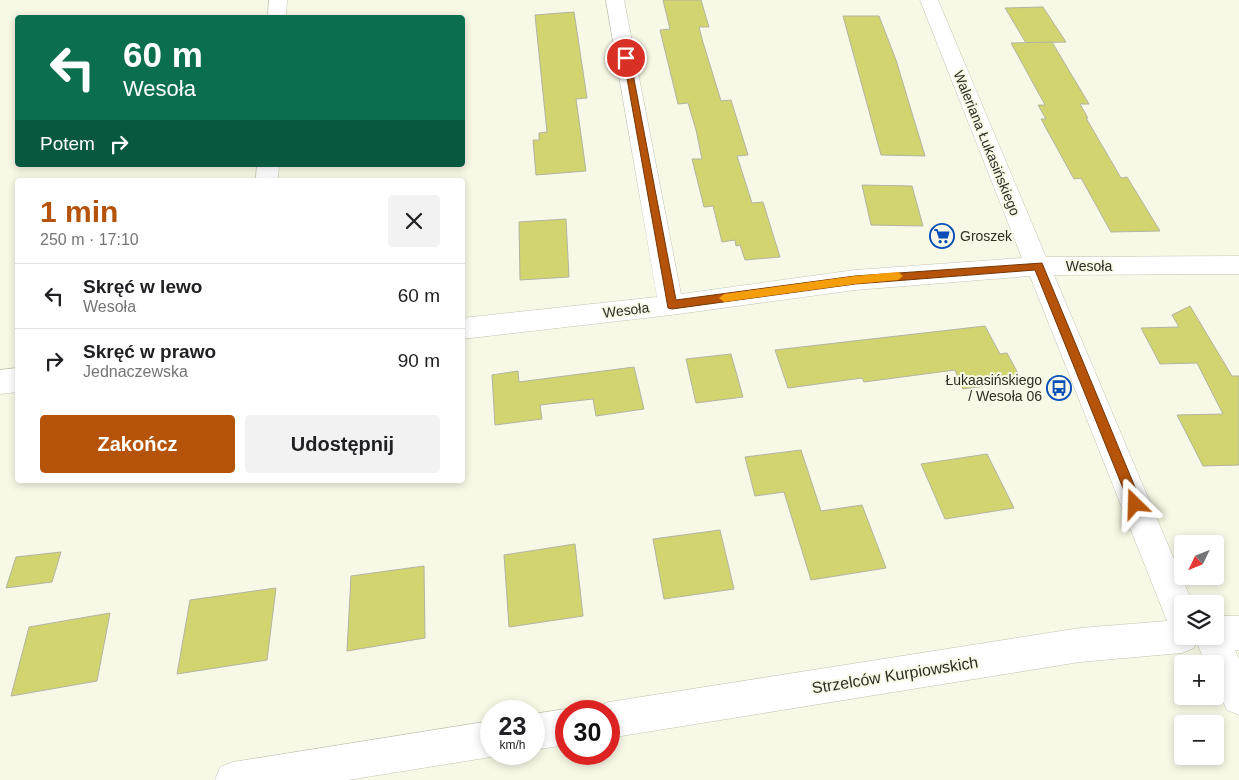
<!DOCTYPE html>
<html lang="pl">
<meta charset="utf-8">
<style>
body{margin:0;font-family:Helvetica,sans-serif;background:#f2f2f2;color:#202124;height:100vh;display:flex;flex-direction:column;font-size:19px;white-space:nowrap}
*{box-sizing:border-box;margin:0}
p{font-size:16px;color:#757577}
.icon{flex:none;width:28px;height:28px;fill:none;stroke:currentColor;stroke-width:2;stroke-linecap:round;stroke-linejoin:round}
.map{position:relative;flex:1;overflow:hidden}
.drawer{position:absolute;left:15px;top:178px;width:450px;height:305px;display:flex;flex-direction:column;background:#fff;border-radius:5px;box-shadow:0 2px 8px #0003}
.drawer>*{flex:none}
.top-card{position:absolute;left:15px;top:15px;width:450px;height:152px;border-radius:5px;box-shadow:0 2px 8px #0003;background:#0b6e4f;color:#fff;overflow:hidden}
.needle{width:32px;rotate:227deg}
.buttons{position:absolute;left:1174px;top:535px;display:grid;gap:10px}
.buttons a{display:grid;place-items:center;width:50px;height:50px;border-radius:5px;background:#fff;box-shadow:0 2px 8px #0003;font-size:25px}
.speed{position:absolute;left:480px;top:700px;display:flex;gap:10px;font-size:25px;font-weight:700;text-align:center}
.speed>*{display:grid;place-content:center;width:65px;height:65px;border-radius:50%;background:#fff;box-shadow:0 2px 8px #0003;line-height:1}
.speed small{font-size:12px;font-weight:400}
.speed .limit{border:8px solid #d22;background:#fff;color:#111}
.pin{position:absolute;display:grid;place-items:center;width:42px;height:42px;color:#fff;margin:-21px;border:2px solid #fff;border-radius:50%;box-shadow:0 1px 5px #0007}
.me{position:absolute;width:55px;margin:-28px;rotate:338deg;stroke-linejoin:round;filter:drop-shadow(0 0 4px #0008)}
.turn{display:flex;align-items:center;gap:18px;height:105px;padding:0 25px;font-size:22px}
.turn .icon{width:65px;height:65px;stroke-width:2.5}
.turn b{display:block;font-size:35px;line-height:42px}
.then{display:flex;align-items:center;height:48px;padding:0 25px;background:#0003;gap:10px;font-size:19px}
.round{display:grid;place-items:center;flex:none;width:52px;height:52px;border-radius:5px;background:#f2f2f2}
.head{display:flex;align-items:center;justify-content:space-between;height:85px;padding:0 25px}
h1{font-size:30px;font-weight:700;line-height:38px;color:#b45309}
.action{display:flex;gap:10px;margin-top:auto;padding:10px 25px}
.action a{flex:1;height:58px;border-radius:5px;background:#b45309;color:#fff;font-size:20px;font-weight:700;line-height:58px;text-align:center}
.action a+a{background:#f2f2f2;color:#202124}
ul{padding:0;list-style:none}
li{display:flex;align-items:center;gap:15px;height:65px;padding:0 25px;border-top:1px solid #e0e0e0}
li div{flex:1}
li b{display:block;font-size:19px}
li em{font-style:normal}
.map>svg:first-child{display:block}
.building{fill:#d2d56f;stroke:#b3b4a2}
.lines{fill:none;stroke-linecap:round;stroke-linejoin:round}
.minor-casing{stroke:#c2c4b1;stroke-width:1}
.minor{fill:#fff;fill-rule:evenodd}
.route{fill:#b45309;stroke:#753606}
.slow{fill:#f59e0b}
.labels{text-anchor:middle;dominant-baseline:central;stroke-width:4;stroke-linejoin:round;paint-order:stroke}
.street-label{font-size:14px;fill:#2d2d26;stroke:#f7f8e5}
.poi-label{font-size:14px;fill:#2d2d26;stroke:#f7f8e5;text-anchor:start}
.near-street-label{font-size:16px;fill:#2d2d26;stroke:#f7f8e5}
</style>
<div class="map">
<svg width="1239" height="780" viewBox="0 0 1239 780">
<rect width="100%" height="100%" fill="#f7f8e5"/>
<g class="building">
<polygon points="663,0 701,0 709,27 699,27 702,39 721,101 731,100 748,155 737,156 752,203 763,202 780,257 745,260 740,245 736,246 735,240 722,242 713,206 704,207 692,159 702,159 696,130 688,103 678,104 660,30 670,29"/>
<polygon points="1043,7 1066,42 1026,43 1005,8"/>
<polygon points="574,12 587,98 576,99 586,171 536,175 533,140 539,140 539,133 547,132 535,15"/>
<polygon points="843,16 879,16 896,60 925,156 881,155"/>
<polygon points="1052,42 1089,104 1080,104 1088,118 1086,118 1121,178 1127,177 1160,231 1111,232 1081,178 1074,179 1041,119 1046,119 1038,105 1045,105 1011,43"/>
<polygon points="862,185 912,186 923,226 871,225"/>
<polygon points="566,219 569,277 520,280 519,222"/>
<polygon points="1190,306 1232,376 1239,376 1239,465 1203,466 1177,415 1223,414 1197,363 1160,364 1141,328 1179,327 1172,315"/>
<polygon points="985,326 1000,354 1007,353 1022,381 963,389 955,370 864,382 862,378 788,388 775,350"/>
<polygon points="731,354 743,397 696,403 686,359"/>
<polygon points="634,367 644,409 596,416 593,399 540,405 542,419 495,425 492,375 518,371 519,382"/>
<polygon points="801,450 821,511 862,505 886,568 811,580 784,492 755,496 745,457"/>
<polygon points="987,454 1014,508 945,519 921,464"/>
<polygon points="720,530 734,589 664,599 653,539"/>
<polygon points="575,544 583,616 509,627 504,555"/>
<polygon points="61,552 52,582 6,588 16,557"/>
<polygon points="424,566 425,638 347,651 351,576"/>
<polygon points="276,588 267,660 177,674 190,600"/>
<polygon points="110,613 97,681 11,696 29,627"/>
</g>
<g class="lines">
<defs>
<g id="minor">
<polygon points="269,0 287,0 286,18 268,18"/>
<polygon points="606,0 624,0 681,294 855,270 1022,258 920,0 938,0 1046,257 1239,256 1239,274 1054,275 1193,604 1182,604 1182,636 1215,636 1215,616 1239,616 1239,650 1235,650 1239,659 1239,715 1227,710 1215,684 1215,664 1206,664 1196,641 1194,648 1182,653 1080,662 609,738 609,711 595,711 596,707 609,702 1080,628 1167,621 1030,276 855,290 671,315 462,339 462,318 657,297"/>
<polygon points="257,165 279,165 278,180 256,180"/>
<polygon points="18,368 18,392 0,394 0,370"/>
<polygon points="566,709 571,711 566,711 566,745 534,750 534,714"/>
<polygon points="491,721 491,754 499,754 491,757 348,780 215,780 220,767 233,762"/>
</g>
</defs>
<use href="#minor" class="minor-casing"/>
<use href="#minor" class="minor"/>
</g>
<polygon class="route" points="623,56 630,58 676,300 855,276 1042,263 1142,504 1140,508 1135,510 1131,508 1035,270 855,284 672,309 668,308"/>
<polygon class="slow" points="898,272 903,276 898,280 855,284 724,302 719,298 724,294 855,276"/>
<defs>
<symbol id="supermarket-ring" viewBox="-11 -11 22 22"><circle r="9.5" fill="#f7f8e5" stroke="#094fb9" stroke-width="1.5"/><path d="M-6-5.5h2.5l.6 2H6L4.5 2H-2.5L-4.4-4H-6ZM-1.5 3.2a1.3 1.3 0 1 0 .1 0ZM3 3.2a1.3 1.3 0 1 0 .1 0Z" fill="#094fb9"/></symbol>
<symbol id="bus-ring" viewBox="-11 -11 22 22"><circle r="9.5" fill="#f7f8e5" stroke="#094fb9" stroke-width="1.5"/><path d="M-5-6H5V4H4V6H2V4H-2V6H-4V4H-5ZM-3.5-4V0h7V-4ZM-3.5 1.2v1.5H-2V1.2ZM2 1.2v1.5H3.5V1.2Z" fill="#094fb9"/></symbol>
</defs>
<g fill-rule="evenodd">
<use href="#supermarket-ring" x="928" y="222" width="28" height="28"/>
<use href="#bus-ring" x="1045" y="374" width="28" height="28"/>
</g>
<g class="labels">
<g class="street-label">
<text transform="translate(987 143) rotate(68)">Waleriana Łukasińskiego</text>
<text x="1089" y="266">Wesoła</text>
<text transform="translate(626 310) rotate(-7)">Wesoła</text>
</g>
<g class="poi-label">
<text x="960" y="236">Groszek</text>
<text x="1042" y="380" text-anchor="end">Łukaasińskiego<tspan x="1042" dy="16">/ Wesoła 06</tspan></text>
</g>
<g class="near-street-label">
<text transform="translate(895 675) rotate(-9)">Strzelców Kurpiowskich</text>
</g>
</g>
</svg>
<div class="buttons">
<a><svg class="needle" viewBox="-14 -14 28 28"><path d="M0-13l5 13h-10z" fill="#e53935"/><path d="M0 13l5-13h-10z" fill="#757577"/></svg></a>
<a><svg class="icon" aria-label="layers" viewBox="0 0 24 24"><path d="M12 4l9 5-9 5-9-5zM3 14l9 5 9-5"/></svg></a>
<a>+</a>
<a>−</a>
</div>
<div class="speed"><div>23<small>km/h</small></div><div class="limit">30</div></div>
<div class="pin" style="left:626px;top:58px;background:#d93025"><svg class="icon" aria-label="arrive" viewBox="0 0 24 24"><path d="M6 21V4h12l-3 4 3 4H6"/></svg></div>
<svg class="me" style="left:1135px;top:504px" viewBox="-20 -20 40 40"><path d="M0-17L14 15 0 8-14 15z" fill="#b45309" stroke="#fff" stroke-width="4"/></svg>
<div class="top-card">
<div class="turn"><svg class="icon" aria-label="left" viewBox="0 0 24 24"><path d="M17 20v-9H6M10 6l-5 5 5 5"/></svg><div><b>60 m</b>Wesoła</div></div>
<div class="then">Potem<svg class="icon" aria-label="right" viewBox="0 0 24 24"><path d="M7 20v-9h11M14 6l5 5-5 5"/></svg></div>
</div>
<section class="drawer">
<div class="head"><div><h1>1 min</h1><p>250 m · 17:10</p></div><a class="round"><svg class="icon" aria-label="close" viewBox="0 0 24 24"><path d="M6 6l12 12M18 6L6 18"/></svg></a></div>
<ul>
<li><svg class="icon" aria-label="left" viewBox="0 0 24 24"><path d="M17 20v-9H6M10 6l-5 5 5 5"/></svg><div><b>Skręć w lewo</b><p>Wesoła</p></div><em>60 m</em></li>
<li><svg class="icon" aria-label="right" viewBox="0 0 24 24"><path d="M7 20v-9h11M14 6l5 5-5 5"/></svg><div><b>Skręć w prawo</b><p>Jednaczewska</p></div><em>90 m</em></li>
</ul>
<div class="action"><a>Zakończ</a><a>Udostępnij</a></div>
</section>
</div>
